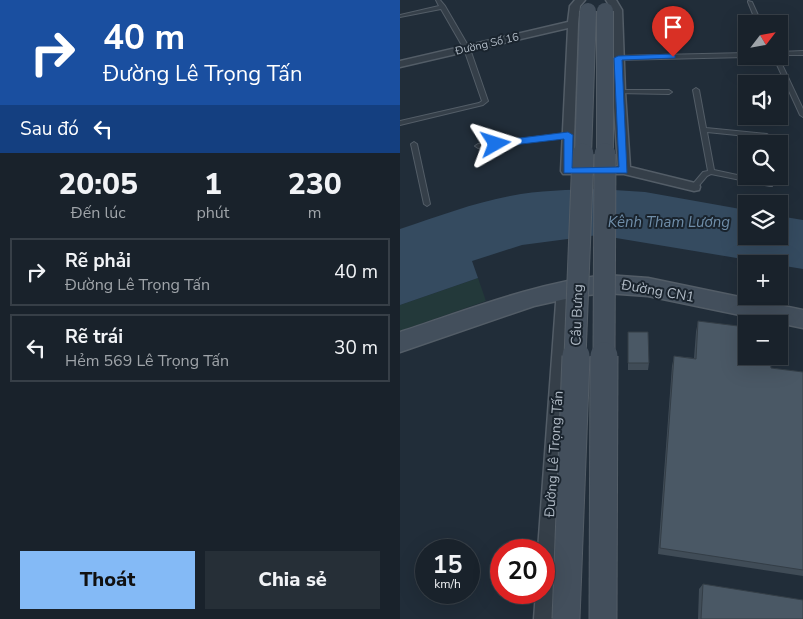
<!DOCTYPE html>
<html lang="vi">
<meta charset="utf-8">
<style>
body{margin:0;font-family:"Nunito Sans",sans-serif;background:#262f37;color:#f1f3f6;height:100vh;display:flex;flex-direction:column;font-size:19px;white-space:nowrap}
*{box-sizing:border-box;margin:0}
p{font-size:16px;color:#9fa4a9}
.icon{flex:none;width:28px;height:28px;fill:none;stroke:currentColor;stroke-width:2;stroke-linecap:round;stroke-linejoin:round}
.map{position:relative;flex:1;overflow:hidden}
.drawer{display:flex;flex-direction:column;background:#19222b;width:400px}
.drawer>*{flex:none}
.hud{background:#1a4fa0;color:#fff;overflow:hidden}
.needle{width:32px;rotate:59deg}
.buttons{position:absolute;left:338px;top:15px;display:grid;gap:10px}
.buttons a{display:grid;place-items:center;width:50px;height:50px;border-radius:0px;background:#19222b;box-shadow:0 5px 20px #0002,0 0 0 1px #373f47;font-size:25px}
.speed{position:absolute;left:15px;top:539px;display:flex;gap:10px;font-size:25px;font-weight:700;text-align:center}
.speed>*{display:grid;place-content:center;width:65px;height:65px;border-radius:50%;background:#19222b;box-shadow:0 5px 20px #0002,0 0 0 1px #373f47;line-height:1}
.speed small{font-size:12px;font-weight:400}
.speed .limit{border:8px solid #d22;background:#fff;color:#111}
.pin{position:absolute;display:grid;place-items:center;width:42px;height:42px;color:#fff;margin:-51px -21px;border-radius:50% 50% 50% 0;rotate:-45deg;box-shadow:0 0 5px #0007}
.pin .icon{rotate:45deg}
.me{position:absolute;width:55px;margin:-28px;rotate:84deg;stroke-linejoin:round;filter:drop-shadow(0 0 4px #0008)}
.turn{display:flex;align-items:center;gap:18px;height:105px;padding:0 20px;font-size:22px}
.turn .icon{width:65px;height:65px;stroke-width:2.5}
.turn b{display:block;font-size:35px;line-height:42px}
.then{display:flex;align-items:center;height:48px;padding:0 20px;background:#0003;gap:10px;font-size:19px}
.eta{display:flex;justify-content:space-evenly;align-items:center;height:85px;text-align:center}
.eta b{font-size:30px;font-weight:800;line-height:35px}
.cta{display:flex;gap:10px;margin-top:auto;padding:10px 20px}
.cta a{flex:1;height:58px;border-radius:0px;background:#84baf6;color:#111;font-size:20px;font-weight:800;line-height:58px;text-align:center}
.cta a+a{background:#262f37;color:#f1f3f6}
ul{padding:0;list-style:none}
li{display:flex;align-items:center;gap:15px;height:68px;margin:0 10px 8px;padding:0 10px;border:2px solid #373f47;border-radius:0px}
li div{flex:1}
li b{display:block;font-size:19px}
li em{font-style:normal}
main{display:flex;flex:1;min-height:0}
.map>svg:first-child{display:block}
.green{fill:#23393a}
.water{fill:#354b60}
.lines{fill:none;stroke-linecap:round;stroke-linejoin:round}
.lane-casing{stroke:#535d67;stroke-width:2}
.street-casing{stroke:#535d67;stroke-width:3}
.secondary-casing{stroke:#535d67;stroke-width:3}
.lane{fill:#353f49;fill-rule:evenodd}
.street{fill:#353f49;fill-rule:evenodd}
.secondary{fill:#434f5c;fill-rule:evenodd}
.secondary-bridge-far2-casing{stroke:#535d67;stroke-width:18;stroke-linecap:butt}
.secondary-bridge-far1-casing{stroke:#535d67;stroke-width:23;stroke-linecap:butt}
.secondary-bridge-casing{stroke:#535d67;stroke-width:29;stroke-linecap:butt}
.secondary-bridge-far2{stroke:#434f5c;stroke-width:16}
.secondary-bridge-far1{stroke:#434f5c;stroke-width:21}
.secondary-bridge{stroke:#434f5c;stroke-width:27}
.wall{fill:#404c57}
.building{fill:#4a5865;stroke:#343e47}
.route{fill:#1a73e8;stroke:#114b97}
.labels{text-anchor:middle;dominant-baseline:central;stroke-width:4;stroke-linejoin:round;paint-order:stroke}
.far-street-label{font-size:11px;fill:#b0bac5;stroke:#1a242e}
.street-label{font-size:14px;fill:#b0bac5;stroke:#1a242e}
.water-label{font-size:15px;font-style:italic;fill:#708ea9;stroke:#1a242e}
</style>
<main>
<section class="drawer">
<div class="hud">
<div class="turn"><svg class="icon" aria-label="right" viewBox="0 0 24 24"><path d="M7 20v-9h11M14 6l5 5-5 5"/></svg><div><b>40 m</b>Đường Lê Trọng Tấn</div></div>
<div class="then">Sau đó<svg class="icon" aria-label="left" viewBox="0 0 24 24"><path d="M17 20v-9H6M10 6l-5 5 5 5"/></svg></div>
</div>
<div class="eta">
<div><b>20:05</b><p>Đến lúc</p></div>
<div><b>1</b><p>phút</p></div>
<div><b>230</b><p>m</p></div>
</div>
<ul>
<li><svg class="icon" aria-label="right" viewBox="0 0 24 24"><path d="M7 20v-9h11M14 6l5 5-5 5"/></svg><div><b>Rẽ phải</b><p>Đường Lê Trọng Tấn</p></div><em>40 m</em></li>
<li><svg class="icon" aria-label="left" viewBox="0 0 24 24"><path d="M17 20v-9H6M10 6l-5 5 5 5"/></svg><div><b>Rẽ trái</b><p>Hẻm 569 Lê Trọng Tấn</p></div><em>30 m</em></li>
</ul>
<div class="cta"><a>Thoát</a><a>Chia sẻ</a></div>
</section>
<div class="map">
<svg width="403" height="619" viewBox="0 0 403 619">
<rect width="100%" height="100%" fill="#212d39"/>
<polygon class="green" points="78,278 86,301 0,331 0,305"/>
<path class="water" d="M 198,189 L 245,192 L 346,210 L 346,236 L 379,236 L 379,216 L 403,220 L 403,269 L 198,235 L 122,245 L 72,261 L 78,278 L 0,305 L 0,229 C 36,217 73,203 110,196 C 139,190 169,190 198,189 Z"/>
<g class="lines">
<defs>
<g id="lane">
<polygon points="36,0 40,0 45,6 70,49 88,101 83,105 0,125 0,121 79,103 82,101 64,49 41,9 0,17 0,15 39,6"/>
<polygon points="348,1 352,2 362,24 357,24 348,2"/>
<polygon points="403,51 403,55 379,55 379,52"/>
<polygon points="346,53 347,56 346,57 217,60 214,58 217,56"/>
<polygon points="373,56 378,56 403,109 403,117 400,115"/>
<polygon points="296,88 299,90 306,128 367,134 370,136 367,138 307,132 314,170 370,182 373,184 372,186 370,186 311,174 307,176 296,189 292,189 292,185 303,172 308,171 293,90"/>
<polygon points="219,90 269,90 272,92 269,94 217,93 217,91"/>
<polygon points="168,133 171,135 170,136 78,148 75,146 78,144"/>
<polygon points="14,142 17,144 30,204 27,206 24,204 11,144"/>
</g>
<g id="street">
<polygon points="175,0 185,0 180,6 178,24 173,167 218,166 213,92 212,10 206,0 216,0 222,10 225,92 230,167 299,184 300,187 299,190 294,191 224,174 163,174 161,171 168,28 0,67 0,61 168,22 170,6"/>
<polygon points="164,283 169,285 171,289 154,619 134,619 136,592 144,592 144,550 138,550 157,289 159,285"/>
</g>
<path id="secondary" d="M 206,275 L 248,278 L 403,310 L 403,328 L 248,296 L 206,293 L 179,296 L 134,306 L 0,352 L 0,332 C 68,310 135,283 206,275 Z"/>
</defs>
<use href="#lane" class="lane-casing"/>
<use href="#street" class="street-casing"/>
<use href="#secondary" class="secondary-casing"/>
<use href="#lane" class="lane"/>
<use href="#street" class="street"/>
<use href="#secondary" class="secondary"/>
<defs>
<g id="secondary-bridge-far2">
<polyline points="183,156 188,11"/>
<polyline points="205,156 205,11"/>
</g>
<g id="secondary-bridge-far1">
<polyline points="175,357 183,154"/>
<polyline points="204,357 205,154"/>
</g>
<g id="secondary-bridge">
<polyline points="166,619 176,356"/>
<polyline points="203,619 204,356"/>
</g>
</defs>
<use href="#secondary-bridge-far2" class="secondary-bridge-far2-casing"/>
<use href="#secondary-bridge-far1" class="secondary-bridge-far1-casing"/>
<use href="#secondary-bridge" class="secondary-bridge-casing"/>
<use href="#secondary-bridge-far2" class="secondary-bridge-far2"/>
<use href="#secondary-bridge-far1" class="secondary-bridge-far1"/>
<use href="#secondary-bridge" class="secondary-bridge"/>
</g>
<g class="wall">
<polygon points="298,321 371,368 403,372 403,576 258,554 272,366 274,356 294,358 296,332"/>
<polygon points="228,332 249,363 248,370 228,370"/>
<polygon points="303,584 403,619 298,619 299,589"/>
</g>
<g class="building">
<polygon points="298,321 346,327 346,356 370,356 371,368 403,372 403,570 260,548 274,356 296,359"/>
<polygon points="228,332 248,332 249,363 228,363"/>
<polygon points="303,584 403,600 403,619 301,619"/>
</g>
<polygon class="route" points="273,54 275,55 275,58 222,60 227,173 164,173 164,139 96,147 91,144 96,141 168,132 173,135 172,168 219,167 214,58 218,56"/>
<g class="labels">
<g class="far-street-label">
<text transform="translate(87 44) rotate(-13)">Đường Số 16</text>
</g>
<g class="street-label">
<text transform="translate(258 291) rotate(10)">Đường CN1</text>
<text transform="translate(177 315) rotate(-88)">Cầu Bưng</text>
<text transform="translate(154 454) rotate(-86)">Đường Lê Trọng Tấn</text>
</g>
<g class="water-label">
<text x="269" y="222">Kênh Tham Lương</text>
</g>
</g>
</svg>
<div class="buttons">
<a><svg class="needle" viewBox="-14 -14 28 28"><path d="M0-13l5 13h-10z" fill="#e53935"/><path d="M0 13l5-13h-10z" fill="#9fa4a9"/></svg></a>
<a><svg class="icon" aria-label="sound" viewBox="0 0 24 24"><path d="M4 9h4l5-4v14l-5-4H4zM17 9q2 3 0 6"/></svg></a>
<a><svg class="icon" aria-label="search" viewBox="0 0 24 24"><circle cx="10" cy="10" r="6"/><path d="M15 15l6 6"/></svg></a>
<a><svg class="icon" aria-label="layers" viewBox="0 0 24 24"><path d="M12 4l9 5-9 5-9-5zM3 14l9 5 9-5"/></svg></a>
<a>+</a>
<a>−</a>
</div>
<div class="speed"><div>15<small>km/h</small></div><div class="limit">20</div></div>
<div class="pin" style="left:273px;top:57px;background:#d93025"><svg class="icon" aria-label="arrive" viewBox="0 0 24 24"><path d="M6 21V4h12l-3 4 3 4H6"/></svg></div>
<svg class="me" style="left:96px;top:144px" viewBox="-20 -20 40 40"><path d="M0-17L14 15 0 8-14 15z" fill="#1a73e8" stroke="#fff" stroke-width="4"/></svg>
</div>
</main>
